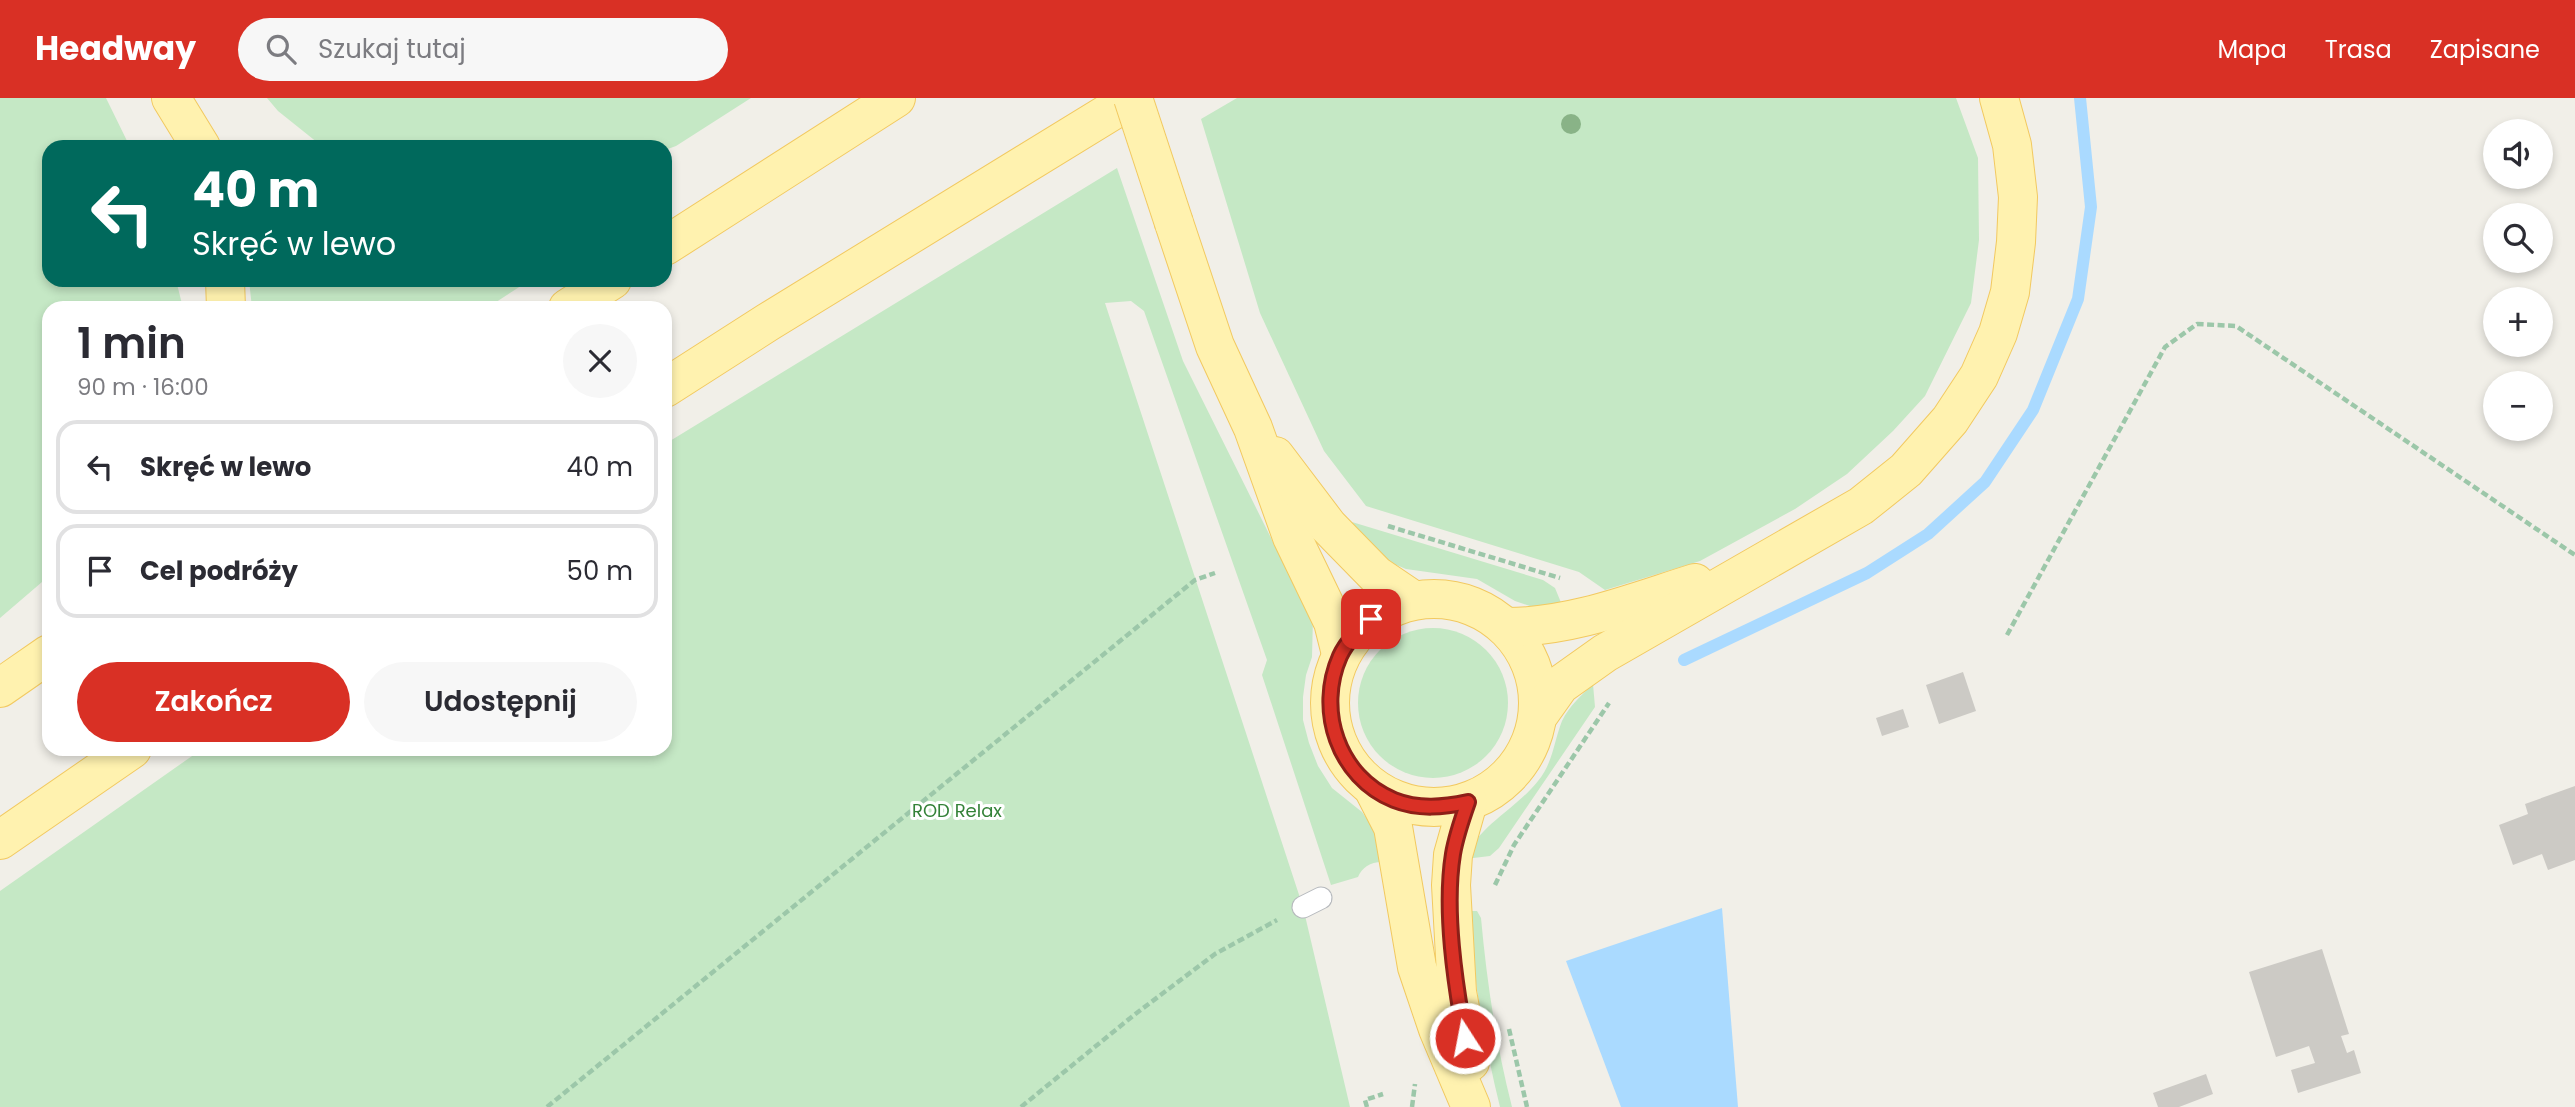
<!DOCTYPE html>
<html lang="pl">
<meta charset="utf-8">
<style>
body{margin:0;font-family:Poppins,sans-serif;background:#f7f7f7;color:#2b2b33;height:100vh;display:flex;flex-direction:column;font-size:26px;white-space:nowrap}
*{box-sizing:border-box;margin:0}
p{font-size:23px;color:#7c7c81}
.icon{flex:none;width:38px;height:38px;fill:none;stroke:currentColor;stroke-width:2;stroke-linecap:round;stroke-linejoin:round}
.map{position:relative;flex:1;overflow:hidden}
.panel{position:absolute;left:42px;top:203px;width:630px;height:455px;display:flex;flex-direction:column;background:#fff;border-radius:21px;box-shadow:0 4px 10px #0003}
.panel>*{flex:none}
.hud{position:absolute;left:42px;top:42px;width:630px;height:147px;border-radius:21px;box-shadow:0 4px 10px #0003;background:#00695c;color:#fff;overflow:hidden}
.controls{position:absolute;left:2483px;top:21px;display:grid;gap:14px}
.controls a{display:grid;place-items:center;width:70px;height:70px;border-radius:50%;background:#fff;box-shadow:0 4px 10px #0003;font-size:35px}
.pin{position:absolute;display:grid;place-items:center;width:60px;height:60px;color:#fff;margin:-30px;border-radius:14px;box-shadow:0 4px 10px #0006}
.me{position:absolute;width:77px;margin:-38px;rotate:349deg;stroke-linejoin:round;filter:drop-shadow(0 0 5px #0008)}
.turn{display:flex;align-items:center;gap:24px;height:147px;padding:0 35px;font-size:32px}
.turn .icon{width:91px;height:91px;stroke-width:2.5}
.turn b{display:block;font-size:49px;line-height:60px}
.round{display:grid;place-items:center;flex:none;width:74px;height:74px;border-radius:37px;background:#f7f7f7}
.summary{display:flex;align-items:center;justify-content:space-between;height:119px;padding:0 35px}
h1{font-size:42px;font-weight:600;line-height:52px}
.cta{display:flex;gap:14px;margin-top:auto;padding:14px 35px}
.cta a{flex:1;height:80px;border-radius:42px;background:#d93025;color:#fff;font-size:28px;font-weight:600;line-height:80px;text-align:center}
.cta a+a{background:#f7f7f7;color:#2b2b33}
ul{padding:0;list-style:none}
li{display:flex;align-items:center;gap:21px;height:94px;margin:0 14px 10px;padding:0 21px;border:4px solid #e1e1e2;border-radius:21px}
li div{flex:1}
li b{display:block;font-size:26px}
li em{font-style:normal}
header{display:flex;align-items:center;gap:42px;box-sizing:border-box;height:98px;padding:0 35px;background:#d93025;color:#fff}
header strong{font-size:33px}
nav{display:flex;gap:38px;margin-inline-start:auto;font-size:24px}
.search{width:490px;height:63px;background:#f7f7f7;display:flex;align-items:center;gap:18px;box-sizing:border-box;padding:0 24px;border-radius:38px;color:#7c7c81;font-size:26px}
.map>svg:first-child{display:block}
.green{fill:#c5e8c5}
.water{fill:#aadaff}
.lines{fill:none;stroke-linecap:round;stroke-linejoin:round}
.stream{stroke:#aadaff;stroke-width:12}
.building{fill:#cccac5}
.lane-casing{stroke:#b5b8bc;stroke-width:23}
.primary-casing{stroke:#f2c960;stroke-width:40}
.path{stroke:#9cc7a9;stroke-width:4.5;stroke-dasharray:7 3.5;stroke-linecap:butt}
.lane{stroke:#fff;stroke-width:21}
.primary{stroke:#fff2af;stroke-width:38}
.primary-bridge-casing{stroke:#f2c960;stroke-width:40;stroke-linecap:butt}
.primary-bridge{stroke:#fff2af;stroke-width:38}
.tree{fill:#89b387}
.route-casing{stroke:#8d1f18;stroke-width:18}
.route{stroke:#d93025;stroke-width:12}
.labels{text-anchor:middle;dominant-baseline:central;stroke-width:6;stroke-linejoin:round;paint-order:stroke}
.park-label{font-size:18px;fill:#348238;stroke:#fff}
</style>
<header>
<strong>Headway</strong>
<div class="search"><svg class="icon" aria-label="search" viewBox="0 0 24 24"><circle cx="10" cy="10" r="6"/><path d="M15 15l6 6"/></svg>Szukaj tutaj</div>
<nav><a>Mapa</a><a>Trasa</a><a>Zapisane</a></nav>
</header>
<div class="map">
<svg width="2575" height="1009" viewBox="0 0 2575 1009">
<rect width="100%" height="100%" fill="#f1efe8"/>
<g class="green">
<polygon points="0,0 106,0 130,49 49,49 49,182 176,182 183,210 49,210 49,478 0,520"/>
<polygon points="267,0 751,0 676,48 665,52 665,49 323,49 278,13"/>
<polygon points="1237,0 1956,0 1978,60 1979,142 1971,205 1925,298 1893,333 1847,376 1795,411 1700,463 1605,492 1579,474 1366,408 1324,353 1260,215 1201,21"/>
<path d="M 1117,70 L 1183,263 L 1273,444 L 1306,500 L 1313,519 L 1312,559 L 1306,577 L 1303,599 L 1303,622 L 1309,645 L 1318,668 L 1332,690 L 1362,714 L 1370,725 L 1379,745 L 1384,764 C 1372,763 1362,769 1358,779 L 1331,787 L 1262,577 L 1267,562 L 1144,213 L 1131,203 L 1105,205 L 1303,809 L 1350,1009 L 0,1009 L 0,793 L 202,651 L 665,651 L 665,346 Z"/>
<polygon points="249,182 527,184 487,210 252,210"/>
<polygon points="1352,424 1543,482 1555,490 1562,507 1536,510 1515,503 1477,481 1406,471 1382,461 1359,436"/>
<circle cx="1433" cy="605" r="75"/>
<path d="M 1593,586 L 1595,609 L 1499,750 L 1490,758 L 1465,761 C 1480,726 1515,712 1538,683 C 1553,665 1554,643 1562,623 C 1569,608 1582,597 1593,586 Z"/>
<path d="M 1469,813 L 1477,813 L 1481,820 C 1487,885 1496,946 1512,1009 L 1500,1009 C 1484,944 1473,879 1469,813 Z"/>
</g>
<polygon class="water" points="1722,810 1738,1009 1621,1009 1566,863"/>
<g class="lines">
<polyline class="stream" points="1684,562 1867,475 1928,436 1985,384 2033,312 2078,201 2091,109 2080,0"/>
</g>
<g class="building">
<polygon points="1963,574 1976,613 1939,626 1926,587"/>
<polygon points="1903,611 1909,629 1882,638 1876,620"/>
<polygon points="2575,688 2575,762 2548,772 2542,756 2513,767 2499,727 2528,716 2525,706"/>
<polygon points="2322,851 2349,936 2341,938 2347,955 2354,952 2361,975 2298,995 2291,972 2315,965 2309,948 2276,959 2249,874"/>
<polygon points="2206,976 2213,996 2179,1009 2158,1009 2153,995"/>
</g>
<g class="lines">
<defs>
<polyline id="lane" points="1303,809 1321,800"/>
<g id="primary">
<polyline points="171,0 201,49"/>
<polyline points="1174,125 1215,248 1253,330 1292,439 1333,524 1341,556"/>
<polyline points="665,148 896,0"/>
<polyline points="225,182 226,210"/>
<polyline points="568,210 612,182"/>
<polyline points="665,290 768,224 1133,0"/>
<polyline points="1275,358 1328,428 1376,477 1413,502"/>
<circle cx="1434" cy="605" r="104"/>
<path d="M 1508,529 C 1572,529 1634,504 1695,485"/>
<polyline points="0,590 49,556"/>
<polyline points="1538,618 1560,587 1605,555 1861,408 1906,372 1950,322 1979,278 1998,235 2010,194 2016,144 2018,99 2012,47 1999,0"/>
<polyline points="1373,690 1393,729 1417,869 1438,931 1471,1009"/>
<polyline points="1468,704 1453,757 1451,787 1457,894 1470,964"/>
<polyline points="0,742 132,651"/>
</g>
</defs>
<use href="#lane" class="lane-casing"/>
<use href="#primary" class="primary-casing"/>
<g class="path">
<polyline points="1388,428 1560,480"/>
<polyline points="2007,537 2165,249 2197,226 2236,228 2575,457"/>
<polyline points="1495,787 1514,747 1609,605"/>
<polyline points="1509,931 1527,1009"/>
<polyline points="547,1009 1195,482 1215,475"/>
<polyline points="1021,1009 1134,917 1215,856 1277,822"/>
<polyline points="1367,1009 1365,1002 1383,996"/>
<polyline points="1412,1009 1415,986"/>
</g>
<use href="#lane" class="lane"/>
<use href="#primary" class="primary"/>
<defs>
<polyline id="primary-bridge" points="1133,0 1174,125"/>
</defs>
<use href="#primary-bridge" class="primary-bridge-casing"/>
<use href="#primary-bridge" class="primary-bridge"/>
</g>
<circle class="tree" cx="1571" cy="26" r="10"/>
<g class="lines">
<defs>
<path id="route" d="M 1371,521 C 1359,532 1347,543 1340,558 C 1316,612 1338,679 1394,702 C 1419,712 1444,709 1468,704 C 1462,721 1456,738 1453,756 C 1444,812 1455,885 1465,940"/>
</defs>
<use href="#route" class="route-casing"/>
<use href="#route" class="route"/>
</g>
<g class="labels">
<g class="park-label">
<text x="957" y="712">ROD Relax</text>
</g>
</g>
</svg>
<div class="controls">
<a><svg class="icon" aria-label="sound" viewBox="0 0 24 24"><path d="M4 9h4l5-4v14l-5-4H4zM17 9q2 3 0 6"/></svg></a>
<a><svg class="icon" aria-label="search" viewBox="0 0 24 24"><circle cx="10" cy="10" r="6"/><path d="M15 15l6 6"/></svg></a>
<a>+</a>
<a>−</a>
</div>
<div class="pin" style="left:1371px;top:521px;background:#d93025"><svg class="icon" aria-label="arrive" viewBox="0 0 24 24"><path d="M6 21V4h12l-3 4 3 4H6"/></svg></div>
<svg class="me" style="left:1465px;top:940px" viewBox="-20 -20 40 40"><circle r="17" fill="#d93025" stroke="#fff" stroke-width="3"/><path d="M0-11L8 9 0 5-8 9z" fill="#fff"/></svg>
<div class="hud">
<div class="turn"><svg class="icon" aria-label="left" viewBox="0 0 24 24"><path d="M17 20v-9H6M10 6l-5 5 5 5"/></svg><div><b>40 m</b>Skręć w lewo</div></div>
</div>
<section class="panel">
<div class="summary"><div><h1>1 min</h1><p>90 m · 16:00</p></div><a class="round"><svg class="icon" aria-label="close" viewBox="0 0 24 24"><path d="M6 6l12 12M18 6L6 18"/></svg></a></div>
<ul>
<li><svg class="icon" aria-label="left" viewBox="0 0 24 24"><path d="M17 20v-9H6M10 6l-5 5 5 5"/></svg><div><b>Skręć w lewo</b></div><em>40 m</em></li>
<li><svg class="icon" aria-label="arrive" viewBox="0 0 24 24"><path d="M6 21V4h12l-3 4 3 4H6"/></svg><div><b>Cel podróży</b></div><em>50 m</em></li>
</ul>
<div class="cta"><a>Zakończ</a><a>Udostępnij</a></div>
</section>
</div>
